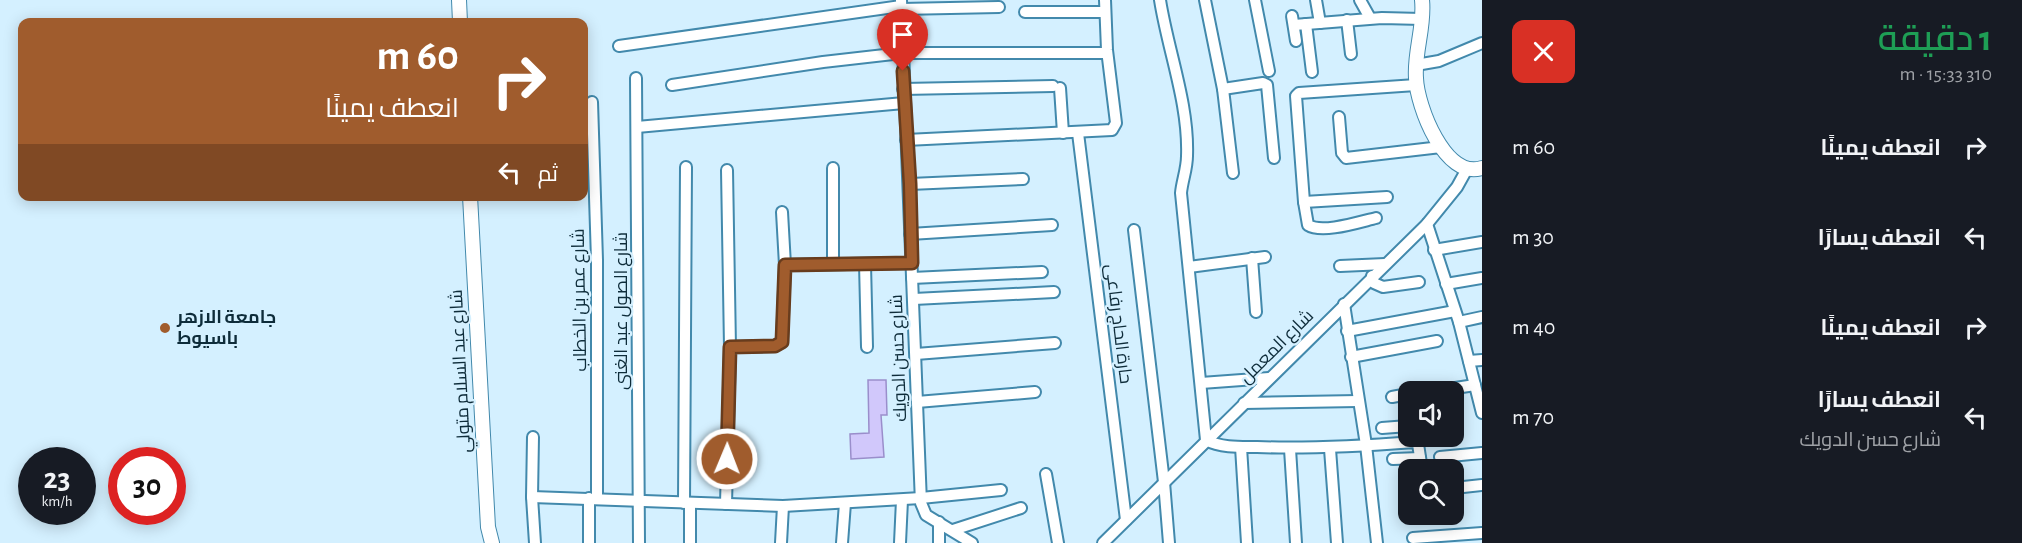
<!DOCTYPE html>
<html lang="ar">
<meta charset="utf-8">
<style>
body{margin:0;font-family:"Alegreya Sans",Cairo,sans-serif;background:#20242c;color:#f1f3f6;direction:rtl;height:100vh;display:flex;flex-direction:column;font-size:22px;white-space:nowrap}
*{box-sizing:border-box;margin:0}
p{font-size:20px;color:#9ea1a6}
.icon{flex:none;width:33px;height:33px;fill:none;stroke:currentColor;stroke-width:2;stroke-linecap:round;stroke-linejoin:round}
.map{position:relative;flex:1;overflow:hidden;direction:ltr}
.sheet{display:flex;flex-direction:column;background:#171b24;width:540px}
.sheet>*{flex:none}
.top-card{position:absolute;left:18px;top:18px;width:570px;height:183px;border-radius:12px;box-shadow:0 3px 15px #0003;direction:rtl;background:#a05c2d;color:#fff;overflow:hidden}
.buttons{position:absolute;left:1398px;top:381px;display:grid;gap:12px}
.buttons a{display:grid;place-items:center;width:66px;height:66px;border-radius:12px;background:#171b24;box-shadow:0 3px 15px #0003;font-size:30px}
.speed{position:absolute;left:18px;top:447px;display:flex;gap:12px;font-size:30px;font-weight:700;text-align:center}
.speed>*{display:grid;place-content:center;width:78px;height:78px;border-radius:50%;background:#171b24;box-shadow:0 3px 15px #0003;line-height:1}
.speed small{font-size:15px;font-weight:400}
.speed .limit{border:9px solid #d22;background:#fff;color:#111}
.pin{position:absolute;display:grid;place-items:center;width:51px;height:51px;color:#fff;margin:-62px -26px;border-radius:50% 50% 50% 0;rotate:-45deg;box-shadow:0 0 6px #0007}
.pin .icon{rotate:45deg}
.me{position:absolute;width:66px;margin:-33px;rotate:1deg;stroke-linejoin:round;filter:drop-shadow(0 0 4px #0008)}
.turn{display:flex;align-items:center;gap:21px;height:126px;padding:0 30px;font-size:27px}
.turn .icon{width:78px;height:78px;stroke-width:2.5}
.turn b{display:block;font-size:42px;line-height:51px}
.then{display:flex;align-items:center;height:57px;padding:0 30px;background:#0003;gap:12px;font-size:22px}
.round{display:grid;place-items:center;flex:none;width:63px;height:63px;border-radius:12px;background:#20242c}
.head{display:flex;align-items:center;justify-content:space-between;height:102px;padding:0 30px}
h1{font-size:36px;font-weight:600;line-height:45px;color:#1e9e55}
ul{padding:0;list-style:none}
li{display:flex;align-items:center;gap:18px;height:90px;padding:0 30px}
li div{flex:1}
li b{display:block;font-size:22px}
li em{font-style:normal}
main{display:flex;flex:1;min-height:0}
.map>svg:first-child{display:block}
.building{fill:#d1c8fb;stroke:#9a8ecb;stroke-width:1.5}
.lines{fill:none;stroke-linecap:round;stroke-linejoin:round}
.minor-casing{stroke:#4289ac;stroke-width:14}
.tertiary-casing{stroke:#4289ac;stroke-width:16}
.minor{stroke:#fff;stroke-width:10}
.tertiary{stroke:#fff;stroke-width:14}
.route-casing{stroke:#683c1d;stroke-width:15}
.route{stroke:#a05c2d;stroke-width:10}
.poi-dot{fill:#a05c2d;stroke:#d4f0ff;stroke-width:2}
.labels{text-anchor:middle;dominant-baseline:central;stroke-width:4.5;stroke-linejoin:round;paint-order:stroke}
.street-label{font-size:18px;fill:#0e2c3a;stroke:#d4f0ff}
.poi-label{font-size:18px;font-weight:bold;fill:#0e2c3a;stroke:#d4f0ff;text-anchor:start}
</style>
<main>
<section class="sheet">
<div class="head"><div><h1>1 دقيقة</h1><p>310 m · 15:33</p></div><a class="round" style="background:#d93025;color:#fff"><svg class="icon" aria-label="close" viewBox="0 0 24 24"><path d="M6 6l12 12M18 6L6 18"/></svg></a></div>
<ul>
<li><svg class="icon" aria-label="right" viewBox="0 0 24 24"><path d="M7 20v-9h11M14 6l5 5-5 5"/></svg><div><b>انعطف يمينًا</b></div><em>60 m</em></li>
<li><svg class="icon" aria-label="left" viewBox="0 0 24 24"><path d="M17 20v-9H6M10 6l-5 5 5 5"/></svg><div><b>انعطف يسارًا</b></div><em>30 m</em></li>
<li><svg class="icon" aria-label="right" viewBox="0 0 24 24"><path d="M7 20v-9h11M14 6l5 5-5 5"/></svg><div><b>انعطف يمينًا</b></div><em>40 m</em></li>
<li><svg class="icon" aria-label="left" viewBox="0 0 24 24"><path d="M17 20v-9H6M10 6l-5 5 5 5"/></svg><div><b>انعطف يسارًا</b><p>شارع حسن الدويك</p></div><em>70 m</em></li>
</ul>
</section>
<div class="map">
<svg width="1482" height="543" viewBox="0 0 1482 543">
<rect width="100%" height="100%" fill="#d4f0ff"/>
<polygon class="building" points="868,380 886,380 887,415 881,415 884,457 851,459 850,434 869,433"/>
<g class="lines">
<defs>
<g id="minor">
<polyline points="901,0 921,503 926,515 972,543"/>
<path d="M 1160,0 C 1168,51 1189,104 1187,156 C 1187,169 1182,181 1181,193 L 1206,440 C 1221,448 1241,447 1257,447 C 1310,449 1362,446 1415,442 L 1418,444 L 1422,470"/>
<polyline points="1205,0 1223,89 1233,173"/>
<polyline points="1255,0 1269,71"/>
<polyline points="1316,0 1320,23"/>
<polyline points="1360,0 1370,18"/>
<polyline points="901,9 999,7"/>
<polyline points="1025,12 1105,12"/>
<polyline points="1292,16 1296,41"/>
<polyline points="1347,20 1351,54"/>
<polyline points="1306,24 1312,72"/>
<polyline points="1294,25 1382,18 1422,19"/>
<polyline points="619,46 901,6"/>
<polyline points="1416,65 1439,61 1482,43"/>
<polyline points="636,78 639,543"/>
<polyline points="672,85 823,62 902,53 1107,53"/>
<polyline points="1060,88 1063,133"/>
<polyline points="903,89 1053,86"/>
<polyline points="1223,89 1263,83 1267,85 1274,158"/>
<polyline points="592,102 597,260 597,498"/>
<polyline points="1339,117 1342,153 1346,158 1441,147"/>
<polyline points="637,127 904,103"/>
<polyline points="1078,133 1126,520"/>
<polyline points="906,140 1112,130 1116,123 1107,50 1105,0"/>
<polyline points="833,168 833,264"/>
<polyline points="910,184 1023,179"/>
<polyline points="1304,202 1387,197"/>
<path d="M 1376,218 C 1359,222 1322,234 1308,225 L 1304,202 L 1296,96 L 1299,93 L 1416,85"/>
<polyline points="1427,224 1459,322 1482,413"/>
<polyline points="1134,230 1164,482 1169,543"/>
<polyline points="910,234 1052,225"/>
<polyline points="1434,250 1482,242"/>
<polyline points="1252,258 1256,312"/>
<polyline points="865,264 867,347"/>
<polyline points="785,265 911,263"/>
<polyline points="1340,266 1385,264"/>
<polyline points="1189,267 1265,257"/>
<polyline points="1372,276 1374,283 1383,287 1419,282"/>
<polyline points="912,278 1042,272"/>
<polyline points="1446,284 1482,278"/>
<polyline points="914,299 1054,292"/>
<polyline points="1344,304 1366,445 1377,543"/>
<polyline points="1459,322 1482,317"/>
<polyline points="1347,331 1455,311"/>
<polyline points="730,347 775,346 782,342 785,265 782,212"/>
<polyline points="916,354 1055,343"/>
<polyline points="1351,357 1437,341"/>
<polyline points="1469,361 1482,360"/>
<polyline points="1201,383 1269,378"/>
<polyline points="1429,392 1475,385"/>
<polyline points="1392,397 1408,394"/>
<polyline points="917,402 1035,392"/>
<polyline points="1244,403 1358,401"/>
<polyline points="1382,428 1408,426"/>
<polyline points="533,437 532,497 535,543"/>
<polyline points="1241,447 1247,543"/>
<polyline points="1290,449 1296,543"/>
<polyline points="1330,449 1337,543"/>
<polyline points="1440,457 1482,453"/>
<polyline points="1393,459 1420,458"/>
<polyline points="1046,474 1058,543"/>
<polyline points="1454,488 1482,485"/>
<polyline points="1406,493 1408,493"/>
<polyline points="532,497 783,506 921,498 1001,490"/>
<polyline points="589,498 589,543"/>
<polyline points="684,503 686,167"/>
<polyline points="726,504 730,347 727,170"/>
<polyline points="939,522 939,543"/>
<polyline points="953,530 1021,508"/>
<polyline points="1413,538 1482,533"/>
<polyline points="690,543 690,503"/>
<polyline points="781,543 783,506"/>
<polyline points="842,543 845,503"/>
<polyline points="900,543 902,500"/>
<polyline points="1103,543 1427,224 1457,187 1467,169"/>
</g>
<g id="tertiary">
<polyline points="459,0 460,22"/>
<path d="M 1422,0 C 1425,26 1414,52 1416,78 C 1417,106 1445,180 1482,168"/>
<polyline points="470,196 488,527 492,543"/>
</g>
</defs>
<use href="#minor" class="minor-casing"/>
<use href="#tertiary" class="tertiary-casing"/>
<use href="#minor" class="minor"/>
<use href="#tertiary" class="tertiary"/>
</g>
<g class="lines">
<defs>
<polyline id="route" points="727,459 730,347 775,346 782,342 785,265 912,263 910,184 903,71"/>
</defs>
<use href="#route" class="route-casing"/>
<use href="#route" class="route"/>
</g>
<circle class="poi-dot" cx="165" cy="328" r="6"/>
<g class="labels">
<g class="street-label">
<text transform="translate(580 300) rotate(-91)">شارع عمر بن الخطاب</text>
<text transform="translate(622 311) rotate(-90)">شارع الصول عبد الغنى</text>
<text transform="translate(1118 324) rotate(83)">حارة الحاج رفاعى</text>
<text transform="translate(1277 347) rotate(-45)">شارع المعمل</text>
<text transform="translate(899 358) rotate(-92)">شارع حسن الدويك</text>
<text transform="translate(461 371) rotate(-93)">شارع عبد السلام متولي</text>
</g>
<g class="poi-label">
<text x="177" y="318">جامعة الازهر<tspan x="177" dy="21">باسيوط</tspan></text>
</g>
</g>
</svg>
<div class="buttons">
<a><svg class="icon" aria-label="sound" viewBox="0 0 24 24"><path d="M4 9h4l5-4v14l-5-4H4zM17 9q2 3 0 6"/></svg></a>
<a><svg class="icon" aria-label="search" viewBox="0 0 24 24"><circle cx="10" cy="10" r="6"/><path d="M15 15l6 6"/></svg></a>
</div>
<div class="speed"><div>23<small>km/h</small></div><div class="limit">30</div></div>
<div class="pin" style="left:903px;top:71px;background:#d93025"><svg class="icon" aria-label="arrive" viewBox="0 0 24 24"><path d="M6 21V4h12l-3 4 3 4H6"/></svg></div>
<svg class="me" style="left:727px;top:459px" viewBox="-20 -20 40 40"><circle r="17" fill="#a05c2d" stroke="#fff" stroke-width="3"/><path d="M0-11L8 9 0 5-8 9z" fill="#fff"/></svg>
<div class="top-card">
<div class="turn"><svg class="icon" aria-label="right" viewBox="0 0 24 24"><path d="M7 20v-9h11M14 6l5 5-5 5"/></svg><div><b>60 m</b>انعطف يمينًا</div></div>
<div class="then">ثم<svg class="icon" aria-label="left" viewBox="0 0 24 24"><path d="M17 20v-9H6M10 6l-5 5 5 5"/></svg></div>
</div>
</div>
</main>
